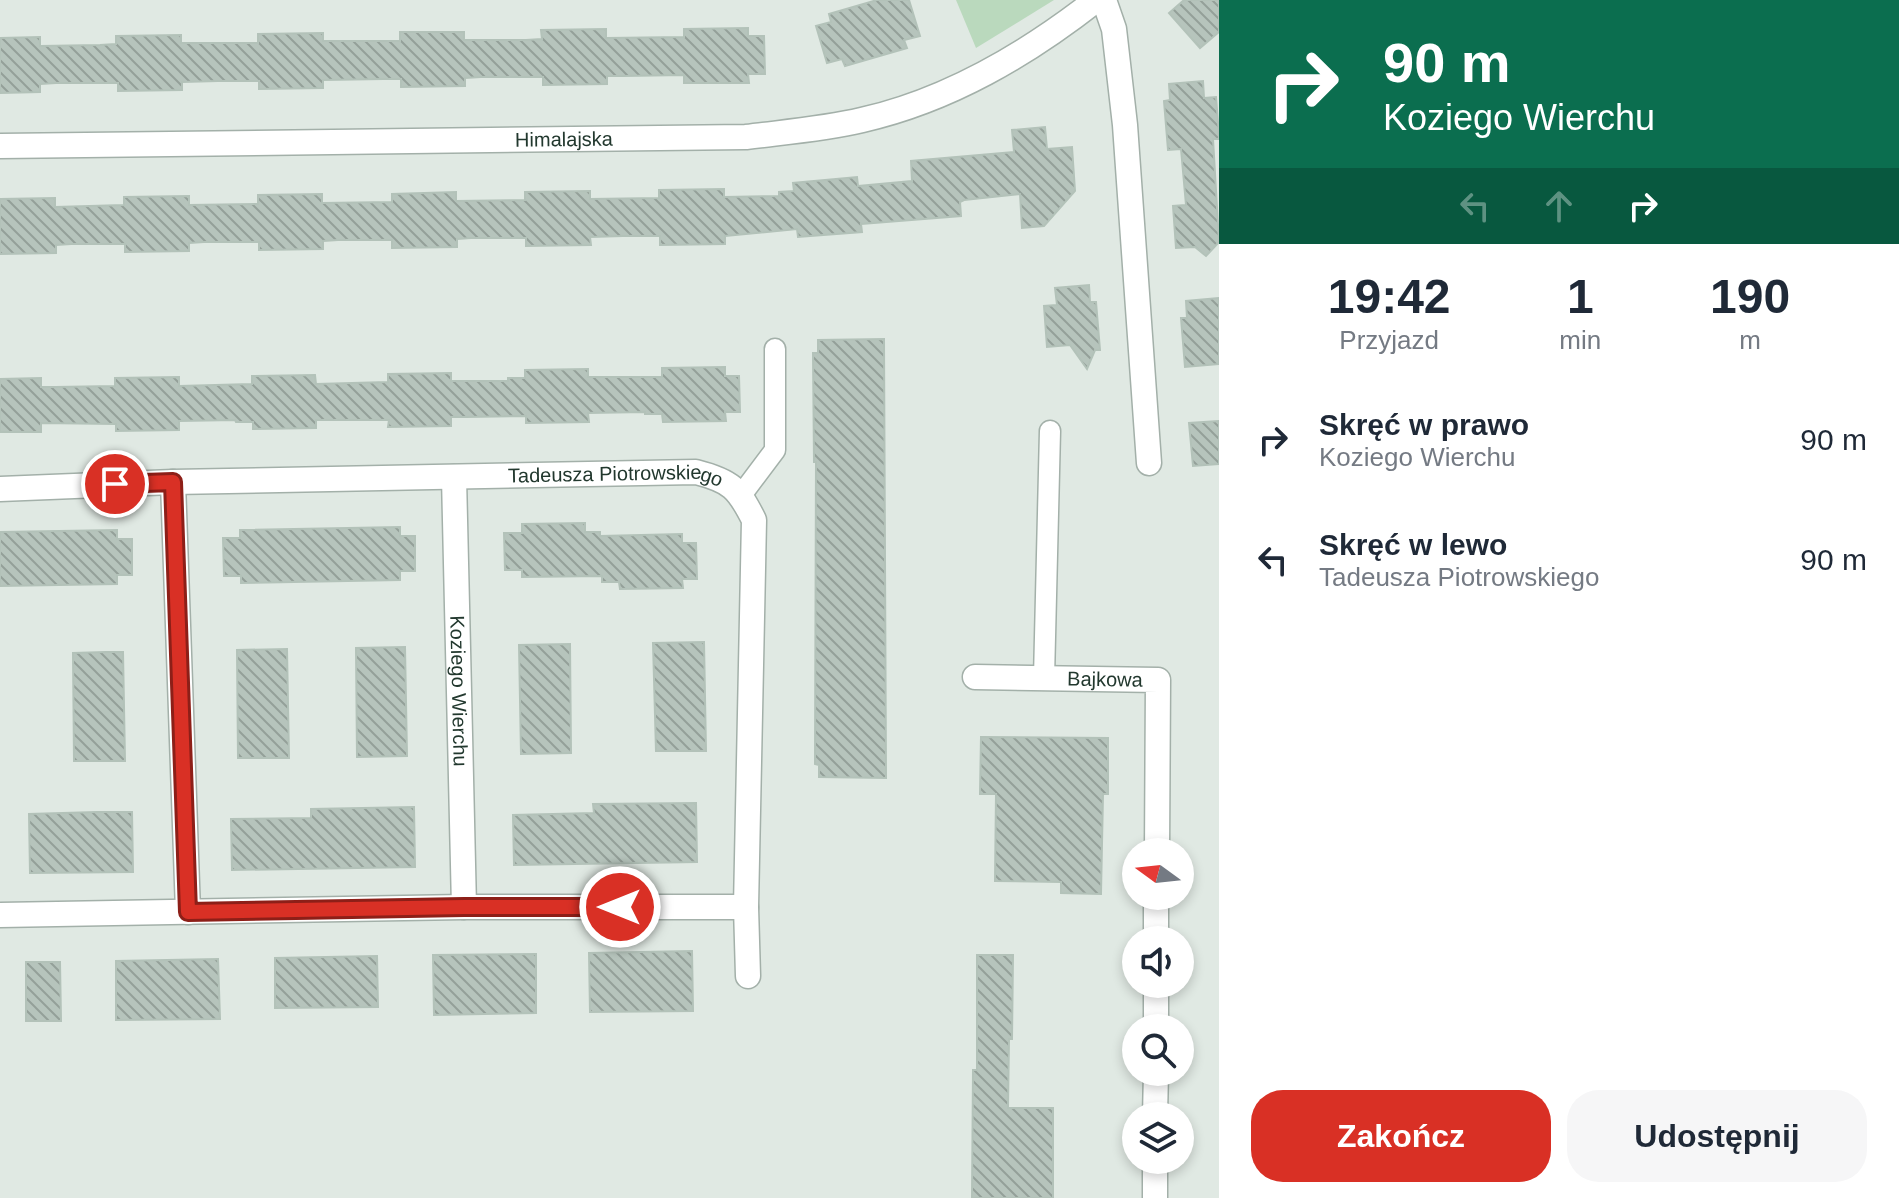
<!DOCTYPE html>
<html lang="pl">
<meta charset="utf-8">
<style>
body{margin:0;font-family:Helvetica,sans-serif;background:#f6f6f7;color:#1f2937;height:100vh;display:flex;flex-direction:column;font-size:30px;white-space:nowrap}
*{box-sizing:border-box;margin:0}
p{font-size:26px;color:#747a83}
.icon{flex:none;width:44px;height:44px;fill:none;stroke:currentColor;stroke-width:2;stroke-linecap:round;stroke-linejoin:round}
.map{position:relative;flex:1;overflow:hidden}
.details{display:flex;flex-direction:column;background:#fff;width:680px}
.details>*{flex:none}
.guide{background:#0b6e4f;color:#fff;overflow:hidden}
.needle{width:52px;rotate:285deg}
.controls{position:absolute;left:1122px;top:838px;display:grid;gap:16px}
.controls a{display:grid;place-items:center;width:72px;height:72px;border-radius:50%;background:#fff;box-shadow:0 4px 12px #0003;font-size:40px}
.pin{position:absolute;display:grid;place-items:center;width:68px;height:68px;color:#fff;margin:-34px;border:4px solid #fff;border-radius:50%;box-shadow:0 2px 8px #0007}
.me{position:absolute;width:88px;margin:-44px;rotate:270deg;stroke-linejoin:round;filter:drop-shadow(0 0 6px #0008)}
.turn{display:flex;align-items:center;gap:28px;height:168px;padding:0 32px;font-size:36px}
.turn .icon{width:104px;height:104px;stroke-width:2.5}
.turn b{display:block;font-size:56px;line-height:68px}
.lanes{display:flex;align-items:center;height:76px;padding:0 32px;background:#0003;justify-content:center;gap:40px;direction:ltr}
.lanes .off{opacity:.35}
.eta{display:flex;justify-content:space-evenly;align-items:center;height:136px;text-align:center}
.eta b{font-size:48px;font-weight:600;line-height:56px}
.button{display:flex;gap:16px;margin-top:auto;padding:16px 32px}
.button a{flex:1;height:92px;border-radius:32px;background:#d93025;color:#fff;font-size:32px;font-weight:600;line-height:92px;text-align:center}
.button a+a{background:#f6f6f7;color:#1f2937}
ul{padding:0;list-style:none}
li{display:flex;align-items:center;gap:24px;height:120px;padding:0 32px}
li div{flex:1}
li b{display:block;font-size:30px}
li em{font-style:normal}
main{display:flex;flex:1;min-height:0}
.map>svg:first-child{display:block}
.green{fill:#bad9bd}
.building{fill:url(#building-back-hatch);stroke:#b3c2b9;stroke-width:2}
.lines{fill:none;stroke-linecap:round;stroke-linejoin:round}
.lane-casing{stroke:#a3b0a9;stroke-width:23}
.street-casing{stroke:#a3b0a9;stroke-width:27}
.lane{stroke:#fff;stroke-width:20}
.street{stroke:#fff;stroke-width:24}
.route-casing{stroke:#8d1f18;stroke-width:20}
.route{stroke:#d93025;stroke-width:14}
.labels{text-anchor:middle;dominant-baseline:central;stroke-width:6;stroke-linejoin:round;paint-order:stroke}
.street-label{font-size:20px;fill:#22382e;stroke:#f0f6f2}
</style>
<main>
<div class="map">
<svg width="1219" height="1198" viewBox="0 0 1219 1198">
<defs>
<pattern id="building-back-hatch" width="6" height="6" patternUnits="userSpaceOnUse" patternTransform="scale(2)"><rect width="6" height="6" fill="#b6c4bc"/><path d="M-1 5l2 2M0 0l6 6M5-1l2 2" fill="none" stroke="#94a099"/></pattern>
</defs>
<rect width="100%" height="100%" fill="#e0e9e3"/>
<polygon class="green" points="956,0 1054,0 976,48"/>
<g class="building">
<polygon points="877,0 909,0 920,36 904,40 907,48 845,66 842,59 827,63 816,26 831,22 829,14"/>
<polygon points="1184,0 1219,0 1219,32 1200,48 1169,13"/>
<polygon points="748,28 748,36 764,36 765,74 748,74 749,83 684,83 684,75 623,76 607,76 607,84 543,85 543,77 481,77 465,78 465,86 401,87 401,79 384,79 323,80 323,88 259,89 259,81 218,81 182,82 182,90 118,91 118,83 56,83 40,84 40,92 0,93 0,38 40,37 40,46 100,45 116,44 116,36 181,35 181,43 258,43 258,34 323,33 323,41 400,41 400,32 464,32 464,40 526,40 542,39 541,30 606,29 606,38 684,37 684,29"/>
<polygon points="1203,81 1204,98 1216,97 1219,135 1219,139 1213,139 1219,242 1206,256 1195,247 1176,248 1173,206 1186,205 1181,149 1168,150 1164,101 1170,100 1169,84"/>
<polygon points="1045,127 1047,149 1072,147 1075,191 1044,226 1022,228 1020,194 964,200 960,202 961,216 861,224 862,232 798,237 797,229 725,236 725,244 660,245 660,236 623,236 590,237 591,245 526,246 526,238 471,238 457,239 457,247 392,248 392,240 338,240 323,241 323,249 259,250 259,242 204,242 189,243 189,251 125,252 125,244 71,244 56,245 56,253 0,254 0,199 55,198 55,207 124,205 124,197 189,196 189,205 258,204 258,195 322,194 322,203 392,202 392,194 456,192 456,201 525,200 525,192 590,191 590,199 659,198 659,190 724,189 724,197 779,196 779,192 794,191 793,183 857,177 858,186 912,181 911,161 1014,152 1012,130"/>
<polygon points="1089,285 1090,302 1096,302 1100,350 1095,350 1087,369 1070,345 1047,347 1044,306 1057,305 1055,288"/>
<polygon points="1219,298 1219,364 1185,367 1181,318 1187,318 1186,301"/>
<polygon points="884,339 886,778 819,777 819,765 815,764 816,462 814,462 813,353 818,353 818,340"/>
<polygon points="725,367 725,376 739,376 740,412 725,412 726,421 663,422 662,414 645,414 645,412 588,413 589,422 526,423 526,416 466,417 451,417 451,426 388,427 389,420 316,420 316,428 253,429 253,422 236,422 235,420 179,421 179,430 116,431 116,424 41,423 41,432 0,432 0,379 41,378 41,387 55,387 115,386 115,378 179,377 179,386 252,384 252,376 315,375 316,384 388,382 388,374 451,373 451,381 508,381 508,378 525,378 525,370 588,369 588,377 662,377 662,368"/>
<polygon points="1219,421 1219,464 1193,466 1189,423"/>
<polygon points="585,523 585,532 600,532 600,536 682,534 682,543 696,543 697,579 682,579 683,588 620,589 619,582 602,582 602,576 522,577 522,570 505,570 504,533 522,533 522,524"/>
<polygon points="400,527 400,536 415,536 415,571 400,571 400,580 241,583 241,576 224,576 223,538 240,538 240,530"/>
<polygon points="117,530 117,539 132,539 132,575 117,575 117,584 0,586 0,532"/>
<polygon points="704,642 706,751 656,751 653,643"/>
<polygon points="570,644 571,753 521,754 519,645"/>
<polygon points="405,647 407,756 357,757 356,648"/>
<polygon points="287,649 289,758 238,758 237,650"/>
<polygon points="106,652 123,652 125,761 74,761 73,653"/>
<polygon points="981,737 1108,738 1108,794 1103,794 1101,894 1061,893 1061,882 995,881 996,794 980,794"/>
<polygon points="696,803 697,862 514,865 513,815 594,813 593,804"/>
<polygon points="414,807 415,867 232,870 231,819 311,818 311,809"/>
<polygon points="97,812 132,812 133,872 30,873 29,814"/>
<polygon points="692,951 693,1011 590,1012 589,953"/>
<polygon points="536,954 536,1013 434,1015 433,955"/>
<polygon points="977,955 1013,955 1012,1039 1009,1039 1008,1108 1053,1108 1053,1198 972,1198 973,1070 977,1070"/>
<polygon points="377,956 378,1007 275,1008 275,958"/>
<polygon points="218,959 220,1019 116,1020 116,961"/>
<polygon points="26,962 60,962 61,1021 26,1021"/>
</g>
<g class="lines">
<defs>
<g id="lane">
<polyline points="742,494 775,450 775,349"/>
<polyline points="1044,678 1050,431"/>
</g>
<g id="street">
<polyline points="1104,0 1114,29 1125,125 1149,463"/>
<path id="s1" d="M 0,146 L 746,137 C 785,132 824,129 862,120 C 950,100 1027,54 1096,0"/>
<path id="s2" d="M 454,477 L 464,907"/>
<polyline points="173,482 188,912"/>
<path id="s3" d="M 0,489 L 173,482 L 696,472 C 731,481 738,488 754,520 L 746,907 L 748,976"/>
<path id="s4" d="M 975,677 L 1158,680 L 1157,852"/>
<polyline points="0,915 464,907 746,907"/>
<polyline points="1156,940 1156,896"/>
<polyline points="1156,1028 1156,984"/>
<polyline points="1155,1116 1156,1072"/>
<polyline points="1155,1198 1155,1160"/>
</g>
</defs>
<use href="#lane" class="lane-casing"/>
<use href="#street" class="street-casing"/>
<use href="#lane" class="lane"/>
<use href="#street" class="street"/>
</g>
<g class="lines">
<defs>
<polyline id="route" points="115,484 173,482 188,912 464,907 620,907"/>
</defs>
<use href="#route" class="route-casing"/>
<use href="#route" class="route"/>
</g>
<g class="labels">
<g class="street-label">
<text stroke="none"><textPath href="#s1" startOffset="564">Himalajska</textPath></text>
<text stroke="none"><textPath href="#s3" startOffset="616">Tadeusza Piotrowskiego</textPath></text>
<text stroke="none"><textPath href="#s4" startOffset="130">Bajkowa</textPath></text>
<text stroke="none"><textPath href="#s2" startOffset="214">Koziego Wierchu</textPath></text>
</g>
</g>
</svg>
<div class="controls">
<a><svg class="needle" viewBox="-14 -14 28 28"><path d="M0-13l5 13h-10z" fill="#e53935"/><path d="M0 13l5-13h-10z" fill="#747a83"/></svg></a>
<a><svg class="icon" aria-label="sound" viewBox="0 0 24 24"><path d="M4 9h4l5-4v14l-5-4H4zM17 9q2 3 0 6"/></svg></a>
<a><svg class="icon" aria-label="search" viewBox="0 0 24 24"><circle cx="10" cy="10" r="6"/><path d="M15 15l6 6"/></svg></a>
<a><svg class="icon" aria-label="layers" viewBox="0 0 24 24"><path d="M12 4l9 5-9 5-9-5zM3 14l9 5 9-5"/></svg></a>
</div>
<div class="pin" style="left:115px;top:484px;background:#d93025"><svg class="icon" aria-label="arrive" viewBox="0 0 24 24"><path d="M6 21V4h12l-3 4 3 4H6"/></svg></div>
<svg class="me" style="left:620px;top:907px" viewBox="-20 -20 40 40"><circle r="17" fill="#d93025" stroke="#fff" stroke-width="3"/><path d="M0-11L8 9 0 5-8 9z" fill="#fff"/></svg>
</div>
<section class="details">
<div class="guide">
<div class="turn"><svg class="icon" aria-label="right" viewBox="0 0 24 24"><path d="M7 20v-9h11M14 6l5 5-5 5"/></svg><div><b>90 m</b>Koziego Wierchu</div></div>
<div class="lanes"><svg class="icon off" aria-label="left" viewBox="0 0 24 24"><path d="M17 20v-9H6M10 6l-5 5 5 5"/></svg><svg class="icon off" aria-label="ahead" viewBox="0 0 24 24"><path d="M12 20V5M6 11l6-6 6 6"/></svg><svg class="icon" aria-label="right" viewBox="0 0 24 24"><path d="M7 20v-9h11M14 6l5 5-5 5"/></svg></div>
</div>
<div class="eta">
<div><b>19:42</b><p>Przyjazd</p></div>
<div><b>1</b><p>min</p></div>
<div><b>190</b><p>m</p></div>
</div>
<ul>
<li><svg class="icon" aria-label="right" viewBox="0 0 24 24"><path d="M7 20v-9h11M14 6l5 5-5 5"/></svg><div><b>Skręć w prawo</b><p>Koziego Wierchu</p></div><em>90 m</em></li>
<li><svg class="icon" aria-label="left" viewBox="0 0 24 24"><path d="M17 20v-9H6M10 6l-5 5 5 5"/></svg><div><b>Skręć w lewo</b><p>Tadeusza Piotrowskiego</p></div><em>90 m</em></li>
</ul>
<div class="button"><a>Zakończ</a><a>Udostępnij</a></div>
</section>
</main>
